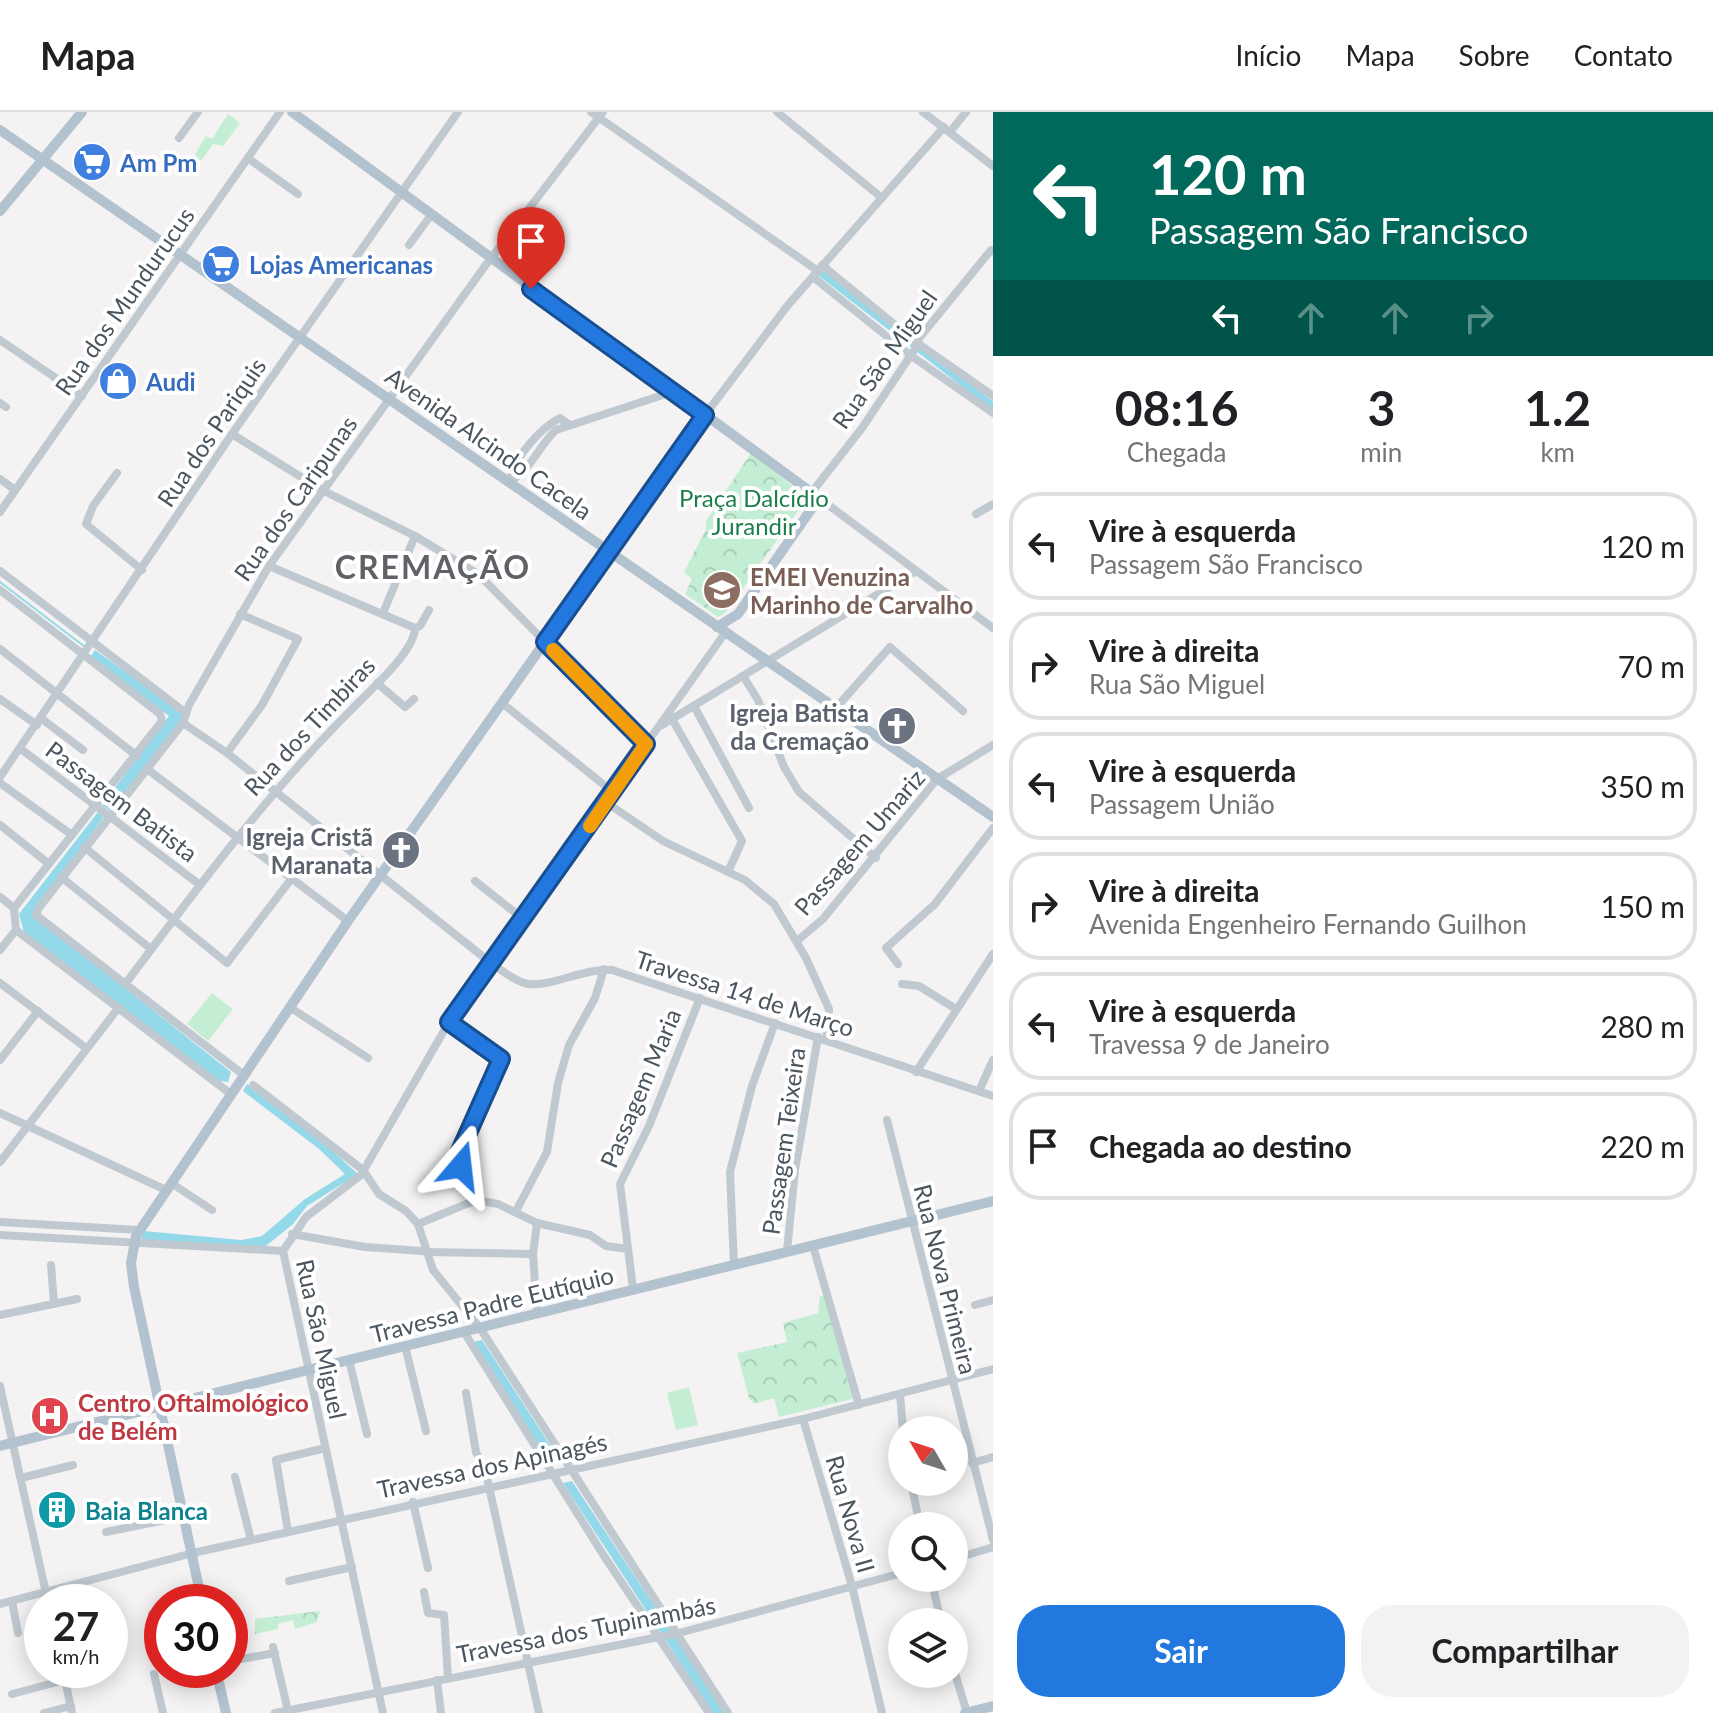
<!DOCTYPE html>
<html lang="pt">
<meta charset="utf-8">
<style>
body{margin:0;font-family:Lato,sans-serif;background:#f2f2f2;color:#202124;height:100vh;display:flex;flex-direction:column;font-size:30px;white-space:nowrap}
*{box-sizing:border-box;margin:0}
p{font-size:26px;color:#757577}
.icon{flex:none;width:44px;height:44px;fill:none;stroke:currentColor;stroke-width:2;stroke-linecap:round;stroke-linejoin:round}
.map{position:relative;flex:1;overflow:hidden}
.panel{display:flex;flex-direction:column;background:#fff;width:720px}
.panel>*{flex:none}
.hud{background:#00695c;color:#fff;overflow:hidden}
.needle{width:52px;rotate:309deg}
.controls{position:absolute;left:888px;top:1304px;display:grid;gap:16px}
.controls a{display:grid;place-items:center;width:80px;height:80px;border-radius:50%;background:#fff;box-shadow:0 4px 20px #0003;font-size:40px}
.speed{position:absolute;left:24px;top:1472px;display:flex;gap:16px;font-size:40px;font-weight:700;text-align:center}
.speed>*{display:grid;place-content:center;width:104px;height:104px;border-radius:50%;background:#fff;box-shadow:0 4px 20px #0003;line-height:1}
.speed small{font-size:20px;font-weight:400}
.speed .limit{border:12px solid #d22;background:#fff;color:#111}
.pin{position:absolute;display:grid;place-items:center;width:68px;height:68px;color:#fff;margin:-82px -34px;border-radius:50% 50% 50% 0;rotate:-45deg;box-shadow:0 0 8px #0007}
.pin .icon{rotate:45deg}
.me{position:absolute;width:88px;margin:-44px;rotate:17deg;stroke-linejoin:round;filter:drop-shadow(0 0 6px #0008)}
.turn{display:flex;align-items:center;gap:28px;height:168px;padding:0 24px;font-size:36px}
.turn .icon{width:104px;height:104px;stroke-width:2.5}
.turn b{display:block;font-size:56px;line-height:68px}
.lanes{display:flex;align-items:center;height:76px;padding:0 24px;background:#0003;justify-content:center;gap:40px;direction:ltr}
.lanes .off{opacity:.35}
.eta{display:flex;justify-content:space-evenly;align-items:center;height:136px;text-align:center}
.eta b{font-size:48px;font-weight:700;line-height:56px}
.cta{display:flex;gap:16px;margin-top:auto;padding:16px 24px}
.cta a{flex:1;height:92px;border-radius:32px;background:#2278de;color:#fff;font-size:32px;font-weight:700;line-height:92px;text-align:center}
.cta a+a{background:#f2f2f2;color:#202124}
ul{padding:0;list-style:none}
li{display:flex;align-items:center;gap:24px;height:108px;margin:0 16px 12px;padding:0 8px;border:4px solid #e0e0e0;border-radius:32px}
li div{flex:1}
li b{display:block;font-size:30px}
li em{font-style:normal}
header{display:flex;align-items:center;gap:48px;box-sizing:border-box;height:112px;padding:0 40px;background:#fff;border-bottom:2px solid #e0e0e0}
header strong{font-size:38px}
nav{display:flex;gap:44px;margin-inline-start:auto;font-size:28px}
main{display:flex;flex:1;min-height:0}
.map>svg:first-child{display:block}
.forest{fill:url(#forest-crowns)}
.pitch{fill:#c4eed3}
.water{fill:#93d9e9}
.lines{fill:none;stroke-linecap:round;stroke-linejoin:round}
.stream{stroke:#93d9e9;stroke-width:2}
.canal{stroke:#93d9e9;stroke-width:7}
.minor{stroke:#c0c9d0;stroke-width:8}
.major{stroke:#b3c2cf;stroke-width:10}
.minor-bridge{stroke:#c0c9d0;stroke-width:8}
.route-casing{stroke:#164e90;stroke-width:20}
.route{stroke:#2278de;stroke-width:14}
.slow{stroke:#f59e0b;stroke-width:14}
.labels{text-anchor:middle;dominant-baseline:central;stroke-width:8;stroke-linejoin:round;paint-order:stroke}
.shop-label{font-size:24px;font-weight:bold;fill:#366cbe;stroke:#fff;text-anchor:start}
.street-label{font-size:24px;fill:#4a555f;stroke:#fff}
.park-label{font-size:24px;fill:#1c7f4b;stroke:#fff}
.education-label{font-size:24px;font-weight:bold;fill:#785e54;stroke:#fff;text-anchor:start}
.worship-label{font-size:24px;font-weight:bold;fill:#5b616d;stroke:#fff;text-anchor:end}
.health-label{font-size:24px;font-weight:bold;fill:#be3a42;stroke:#fff;text-anchor:start}
.culture-label{font-size:24px;font-weight:bold;fill:#0d838f;stroke:#fff;text-anchor:start}
.district-label{font-size:32px;font-weight:bold;letter-spacing:2px;fill:#5e6266;stroke:#fff}
</style>
<header>
<strong>Mapa</strong>
<nav><a>Início</a><a>Mapa</a><a>Sobre</a><a>Contato</a></nav>
</header>
<main>
<div class="map">
<svg width="993" height="1601" viewBox="0 0 993 1601">
<defs>
<pattern id="forest-crowns" width="20" height="18" patternUnits="userSpaceOnUse" patternTransform="scale(2)"><rect width="20" height="18" fill="#c4eed3"/><path d="M2 6a3 3 0 1 1 6 0M12 15a3 3 0 1 1 6 0" fill="none" stroke="#aaceb8"/></pattern>
</defs>
<rect width="100%" height="100%" fill="#f4f2f2"/>
<g class="forest">
<polygon points="751,341 807,386 726,500 718,505 685,482 692,467 684,460 706,417 706,409"/>
<polygon points="820,1184 824,1184 856,1286 779,1305 774,1286 754,1292 749,1286 737,1241 787,1230 783,1211 818,1201"/>
<polygon points="320,1499 317,1510 295,1517 293,1508 278,1512 278,1517 255,1522 255,1507"/>
</g>
<g class="pitch">
<polygon points="228,2 240,11 223,34 213,32 201,49 194,44 206,24 212,27"/>
<polygon points="212,881 233,897 208,929 187,912"/>
<polygon points="689,1275 698,1313 676,1318 667,1281"/>
</g>
<g class="water">
<polygon points="95,538 181,599 183,606 110,699 102,693 169,604 91,544"/>
<polygon points="98,700 104,705 34,800 35,805 231,960 228,970 219,969 24,820 19,802"/>
<polygon points="247,972 308,1017 358,1062 307,1094 293,1112 261,1138 140,1130 144,1119 241,1128 262,1124 305,1087 345,1062 319,1037 243,979"/>
<polygon points="482,1228 561,1350 551,1352 473,1230"/>
<polygon points="572,1369 725,1601 713,1601 563,1371"/>
</g>
<g class="lines">
<polyline class="stream" points="0,470 85,535"/>
<polyline class="canal" points="818,159 993,294"/>
<g class="minor">
<polyline points="591,0 818,159"/>
<polyline points="777,0 882,86"/>
<polyline points="923,0 993,54"/>
<polyline points="950,20 966,0"/>
<polyline points="179,26 198,0"/>
<polyline points="249,47 298,82"/>
<polyline points="409,133 431,103"/>
<polyline points="822,153 916,230 993,284"/>
<polyline points="813,165 910,243 993,301"/>
<polyline points="0,228 82,284"/>
<polyline points="0,291 6,295"/>
<polyline points="705,303 788,193 944,15"/>
<polyline points="232,322 322,378 415,424 478,462 646,632"/>
<polyline points="117,361 93,394 86,412 142,458"/>
<polyline points="0,367 15,378"/>
<path d="M 510,369 C 530,360 539,333 556,318 L 672,280"/>
<path d="M 510,369 C 514,346 539,317 560,306 L 568,312"/>
<polyline points="812,380 862,316 917,234 916,230 991,138 993,139"/>
<polyline points="819,386 993,516"/>
<polyline points="0,400 280,0"/>
<polyline points="976,402 993,392"/>
<polyline points="269,454 415,516"/>
<polyline points="0,459 186,601"/>
<polyline points="0,478 160,602 162,609 14,796"/>
<polyline points="383,501 415,424"/>
<polyline points="0,537 137,644"/>
<polyline points="743,564 758,588 784,655 799,680 876,746"/>
<polyline points="377,571 405,595 414,587"/>
<polyline points="0,587 37,613"/>
<polyline points="502,591 614,681"/>
<polyline points="694,594 749,696"/>
<polyline points="835,597 890,535 963,599"/>
<polyline points="42,607 83,638"/>
<polyline points="672,607 742,729 728,760"/>
<path d="M 183,611 L 227,641 L 491,851 C 501,858 512,867 524,871 C 546,878 585,855 612,858 L 993,984"/>
<polyline points="662,613 916,459"/>
<polyline points="21,637 200,773"/>
<polyline points="227,641 262,593 298,527 240,502"/>
<polyline points="147,657 348,809"/>
<polyline points="0,665 232,322 458,0"/>
<polyline points="0,671 72,723"/>
<polyline points="607,691 663,729 745,768 774,792 806,846 829,897 826,928"/>
<polyline points="0,713 49,752"/>
<polyline points="84,735 227,851 292,766"/>
<polyline points="61,765 151,837"/>
<polyline points="475,769 522,806"/>
<polyline points="0,785 14,796 16,818"/>
<polyline points="16,818 232,983"/>
<polyline points="797,829 823,807 937,667 993,633"/>
<polyline points="0,838 16,818"/>
<polyline points="898,852 886,836 935,792 993,716"/>
<polyline points="0,871 86,936"/>
<path d="M 126,871 C 197,776 268,681 352,597 C 369,579 414,541 415,516 L 420,514 L 429,498"/>
<polyline points="902,872 919,874 956,897"/>
<polyline points="291,896 368,946"/>
<polyline points="449,910 501,947 460,1039 461,1054 476,1088"/>
<polyline points="0,948 38,899"/>
<polyline points="916,960 993,842"/>
<polyline points="245,964 36,803 38,797 183,611 189,593 269,454 485,154 603,0"/>
<polyline points="253,973 363,1058 379,1082 406,1099 418,1112 433,1158 480,1216 728,1601"/>
<polyline points="979,979 993,948"/>
<polyline points="0,1001 166,1078"/>
<polyline points="887,1008 993,1428"/>
<polyline points="0,1050 119,895"/>
<polyline points="171,1071 212,1098"/>
<polyline points="516,1099 547,1040 558,971 569,933 595,886 604,857"/>
<polyline points="0,1110 139,1118"/>
<polyline points="537,1111 533,1142 537,1201"/>
<polyline points="418,1112 476,1088 498,1092 537,1111 590,1123 606,1134 628,1137"/>
<polyline points="292,1122 365,1135 422,1139"/>
<polyline points="0,1123 283,1139"/>
<polyline points="813,1134 859,1293"/>
<polyline points="787,1139 795,1058 818,925"/>
<polyline points="425,1140 533,1142"/>
<polyline points="51,1153 54,1192"/>
<polyline points="734,1153 730,1060 752,974 775,911"/>
<polyline points="633,1177 620,1072 649,1014 700,886"/>
<polyline points="975,1193 993,1188"/>
<polyline points="0,1203 77,1187"/>
<polyline points="464,1220 604,1444 709,1601"/>
<polyline points="405,1234 426,1319"/>
<polyline points="349,1248 367,1322"/>
<polyline points="0,1274 48,1490"/>
<polyline points="466,1281 476,1340 486,1361 539,1601"/>
<polyline points="900,1282 903,1318"/>
<polyline points="803,1307 852,1474 882,1601"/>
<polyline points="972,1351 993,1345"/>
<polyline points="235,1365 251,1428"/>
<polyline points="21,1366 73,1353"/>
<polyline points="911,1370 920,1414"/>
<polyline points="413,1390 428,1456"/>
<polyline points="288,1419 276,1348 325,1336"/>
<polyline points="106,1420 185,1404"/>
<polyline points="954,1447 993,1435"/>
<polyline points="931,1466 941,1510"/>
<polyline points="289,1469 352,1455"/>
<polyline points="424,1480 428,1501 444,1503 448,1566"/>
<polyline points="12,1489 18,1521"/>
<polyline points="0,1492 193,1441 803,1307 993,1257"/>
<polyline points="152,1502 162,1500"/>
<polyline points="273,1535 288,1599"/>
<polyline points="230,1549 275,1541"/>
<polyline points="63,1558 72,1601"/>
<polyline points="954,1558 967,1601"/>
<polyline points="154,1562 163,1601"/>
<polyline points="437,1568 441,1601"/>
<polyline points="12,1582 65,1568"/>
<polyline points="44,1601 71,1594"/>
<polyline points="275,1601 679,1521 902,1461"/>
<polyline points="383,1601 283,1139 306,1105 361,1063 449,910 725,521"/>
</g>
<g class="major">
<polyline points="292,0 819,386 738,502 717,515"/>
<polyline points="0,18 993,705"/>
<polyline points="0,99 82,0"/>
<polyline points="0,1334 993,1089"/>
<polyline points="202,1490 134,1175 131,1151 136,1124 348,809 705,303"/>
<polyline points="216,1558 226,1601"/>
<polyline points="965,1601 993,1594"/>
</g>
<polyline class="minor-bridge" points="422,1139 425,1139"/>
</g>
<g class="lines">
<defs>
<polyline id="route" points="461,1054 460,1039 501,947 449,910 646,632 545,530 705,303 531,177"/>
</defs>
<use href="#route" class="route-casing"/>
<use href="#route" class="route"/>
<polyline class="slow" points="553,538 646,632 590,714"/>
</g>
<defs>
<symbol id="supermarket-disc" viewBox="-11 -11 22 22"><circle r="9.5" fill="#3f7fe0" stroke="#fff"/><path d="M-6-5.5h2.5l.6 2H6L4.5 2H-2.5L-4.4-4H-6ZM-1.5 3.2a1.3 1.3 0 1 0 .1 0ZM3 3.2a1.3 1.3 0 1 0 .1 0Z" fill="#fff"/></symbol>
<symbol id="shop-disc" viewBox="-11 -11 22 22"><circle r="9.5" fill="#3f7fe0" stroke="#fff"/><path d="M-5-2.5h2.3a2.7 3.5 0 0 1 5.4 0H5L5.5 6h-11ZM-1.5-2.5h3a1.5 2.3 0 0 0-3 0Z" fill="#fff"/></symbol>
<symbol id="school-disc" viewBox="-11 -11 22 22"><circle r="9.5" fill="#8d6e63" stroke="#fff"/><path d="M0-5L7-2L0 1L-7-2ZM-4 1L0 2.5L4 1V4Q0 6-4 4Z" fill="#fff"/></symbol>
<symbol id="church-disc" viewBox="-11 -11 22 22"><circle r="9.5" fill="#6b7280" stroke="#fff"/><path d="M-1.2-6h2.4v3.5h3.3v2.4h-3.3V6h-2.4V-.1h-3.3v-2.4h3.3Z" fill="#fff"/></symbol>
<symbol id="hospital-disc" viewBox="-11 -11 22 22"><circle r="9.5" fill="#e0444e" stroke="#fff"/><path d="M-5-5h3v3.5h4V-5h3V5h-3V1.5h-4V5h-3Z" fill="#fff"/></symbol>
<symbol id="building-disc" viewBox="-11 -11 22 22"><circle r="9.5" fill="#0f9aa8" stroke="#fff"/><path d="M-4-6H4V6H1V3H-1V6H-4ZM-2.5-4.3h1.7v1.8h-1.7ZM.8-4.3h1.7v1.8H.8ZM-2.5-1h1.7V.8h-1.7ZM.8-1h1.7V.8H.8Z" fill="#fff"/></symbol>
</defs>
<g fill-rule="evenodd">
<use href="#supermarket-disc" x="70" y="28" width="44" height="44"/>
<use href="#supermarket-disc" x="199" y="130" width="44" height="44"/>
<use href="#shop-disc" x="96" y="247" width="44" height="44"/>
<use href="#school-disc" x="700" y="456" width="44" height="44"/>
<use href="#church-disc" x="875" y="592" width="44" height="44"/>
<use href="#church-disc" x="379" y="716" width="44" height="44"/>
<use href="#hospital-disc" x="28" y="1282" width="44" height="44"/>
<use href="#building-disc" x="35" y="1376" width="44" height="44"/>
</g>
<g class="labels">
<g class="shop-label">
<text x="120" y="50">Am Pm</text>
<text x="249" y="152">Lojas Americanas</text>
<text x="146" y="269">Audi</text>
</g>
<g class="street-label">
<text transform="translate(124 189) rotate(-55)">Rua dos Mundurucus</text>
<text transform="translate(884 247) rotate(-55)">Rua São Miguel</text>
<text transform="translate(211 320) rotate(-56)">Rua dos Pariquis</text>
<text transform="translate(489 331) rotate(35)">Avenida Alcindo Cacela</text>
<text transform="translate(295 386) rotate(-55)">Rua dos Caripunas</text>
<text transform="translate(309 614) rotate(-47)">Rua dos Timbiras</text>
<text transform="translate(122 689) rotate(37)">Passagem Batista</text>
<text transform="translate(859 730) rotate(-49)">Passagem Umariz</text>
<text transform="translate(745 881) rotate(18)">Travessa 14 de Março</text>
<text transform="translate(640 976) rotate(-67)">Passagem Maria</text>
<text transform="translate(783 1029) rotate(-82)">Passagem Teixeira</text>
<text transform="translate(946 1167) rotate(76)">Rua Nova Primeira</text>
<text transform="translate(492 1192) rotate(-14)">Travessa Padre Eutíquio</text>
<text transform="translate(322 1227) rotate(78)">Rua São Miguel</text>
<text transform="translate(492 1353) rotate(-12)">Travessa dos Apinagés</text>
<text transform="translate(851 1402) rotate(74)">Rua Nova II</text>
<text transform="translate(586 1517) rotate(-11)">Travessa dos Tupinambás</text>
</g>
<g class="park-label">
<text x="754" y="385">Praça Dalcídio<tspan x="754" dy="28">Jurandir</tspan></text>
</g>
<g class="education-label">
<text x="750" y="464">EMEI Venuzina<tspan x="750" dy="28">Marinho de Carvalho</tspan></text>
</g>
<g class="worship-label">
<text x="869" y="600">Igreja Batista<tspan x="869" dy="28">da Cremação</tspan></text>
<text x="373" y="724">Igreja Cristã<tspan x="373" dy="28">Maranata</tspan></text>
</g>
<g class="health-label">
<text x="78" y="1290">Centro Oftalmológico<tspan x="78" dy="28">de Belém</tspan></text>
</g>
<g class="culture-label">
<text x="85" y="1398">Baia Blanca</text>
</g>
<g class="district-label">
<text x="433" y="454">CREMAÇÃO</text>
</g>
</g>
</svg>
<div class="controls">
<a><svg class="needle" viewBox="-14 -14 28 28"><path d="M0-13l5 13h-10z" fill="#e53935"/><path d="M0 13l5-13h-10z" fill="#757577"/></svg></a>
<a><svg class="icon" aria-label="search" viewBox="0 0 24 24"><circle cx="10" cy="10" r="6"/><path d="M15 15l6 6"/></svg></a>
<a><svg class="icon" aria-label="layers" viewBox="0 0 24 24"><path d="M12 4l9 5-9 5-9-5zM3 14l9 5 9-5"/></svg></a>
</div>
<div class="speed"><div>27<small>km/h</small></div><div class="limit">30</div></div>
<div class="pin" style="left:531px;top:177px;background:#d93025"><svg class="icon" aria-label="arrive" viewBox="0 0 24 24"><path d="M6 21V4h12l-3 4 3 4H6"/></svg></div>
<svg class="me" style="left:461px;top:1054px" viewBox="-20 -20 40 40"><path d="M0-17L14 15 0 8-14 15z" fill="#2278de" stroke="#fff" stroke-width="4"/></svg>
</div>
<section class="panel">
<div class="hud">
<div class="turn"><svg class="icon" aria-label="left" viewBox="0 0 24 24"><path d="M17 20v-9H6M10 6l-5 5 5 5"/></svg><div><b>120 m</b>Passagem São Francisco</div></div>
<div class="lanes"><svg class="icon" aria-label="left" viewBox="0 0 24 24"><path d="M17 20v-9H6M10 6l-5 5 5 5"/></svg><svg class="icon off" aria-label="ahead" viewBox="0 0 24 24"><path d="M12 20V5M6 11l6-6 6 6"/></svg><svg class="icon off" aria-label="ahead" viewBox="0 0 24 24"><path d="M12 20V5M6 11l6-6 6 6"/></svg><svg class="icon off" aria-label="right" viewBox="0 0 24 24"><path d="M7 20v-9h11M14 6l5 5-5 5"/></svg></div>
</div>
<div class="eta">
<div><b>08:16</b><p>Chegada</p></div>
<div><b>3</b><p>min</p></div>
<div><b>1.2</b><p>km</p></div>
</div>
<ul>
<li><svg class="icon" aria-label="left" viewBox="0 0 24 24"><path d="M17 20v-9H6M10 6l-5 5 5 5"/></svg><div><b>Vire à esquerda</b><p>Passagem São Francisco</p></div><em>120 m</em></li>
<li><svg class="icon" aria-label="right" viewBox="0 0 24 24"><path d="M7 20v-9h11M14 6l5 5-5 5"/></svg><div><b>Vire à direita</b><p>Rua São Miguel</p></div><em>70 m</em></li>
<li><svg class="icon" aria-label="left" viewBox="0 0 24 24"><path d="M17 20v-9H6M10 6l-5 5 5 5"/></svg><div><b>Vire à esquerda</b><p>Passagem União</p></div><em>350 m</em></li>
<li><svg class="icon" aria-label="right" viewBox="0 0 24 24"><path d="M7 20v-9h11M14 6l5 5-5 5"/></svg><div><b>Vire à direita</b><p>Avenida Engenheiro Fernando Guilhon</p></div><em>150 m</em></li>
<li><svg class="icon" aria-label="left" viewBox="0 0 24 24"><path d="M17 20v-9H6M10 6l-5 5 5 5"/></svg><div><b>Vire à esquerda</b><p>Travessa 9 de Janeiro</p></div><em>280 m</em></li>
<li><svg class="icon" aria-label="arrive" viewBox="0 0 24 24"><path d="M6 21V4h12l-3 4 3 4H6"/></svg><div><b>Chegada ao destino</b></div><em>220 m</em></li>
</ul>
<div class="cta"><a>Sair</a><a>Compartilhar</a></div>
</section>
</main>
